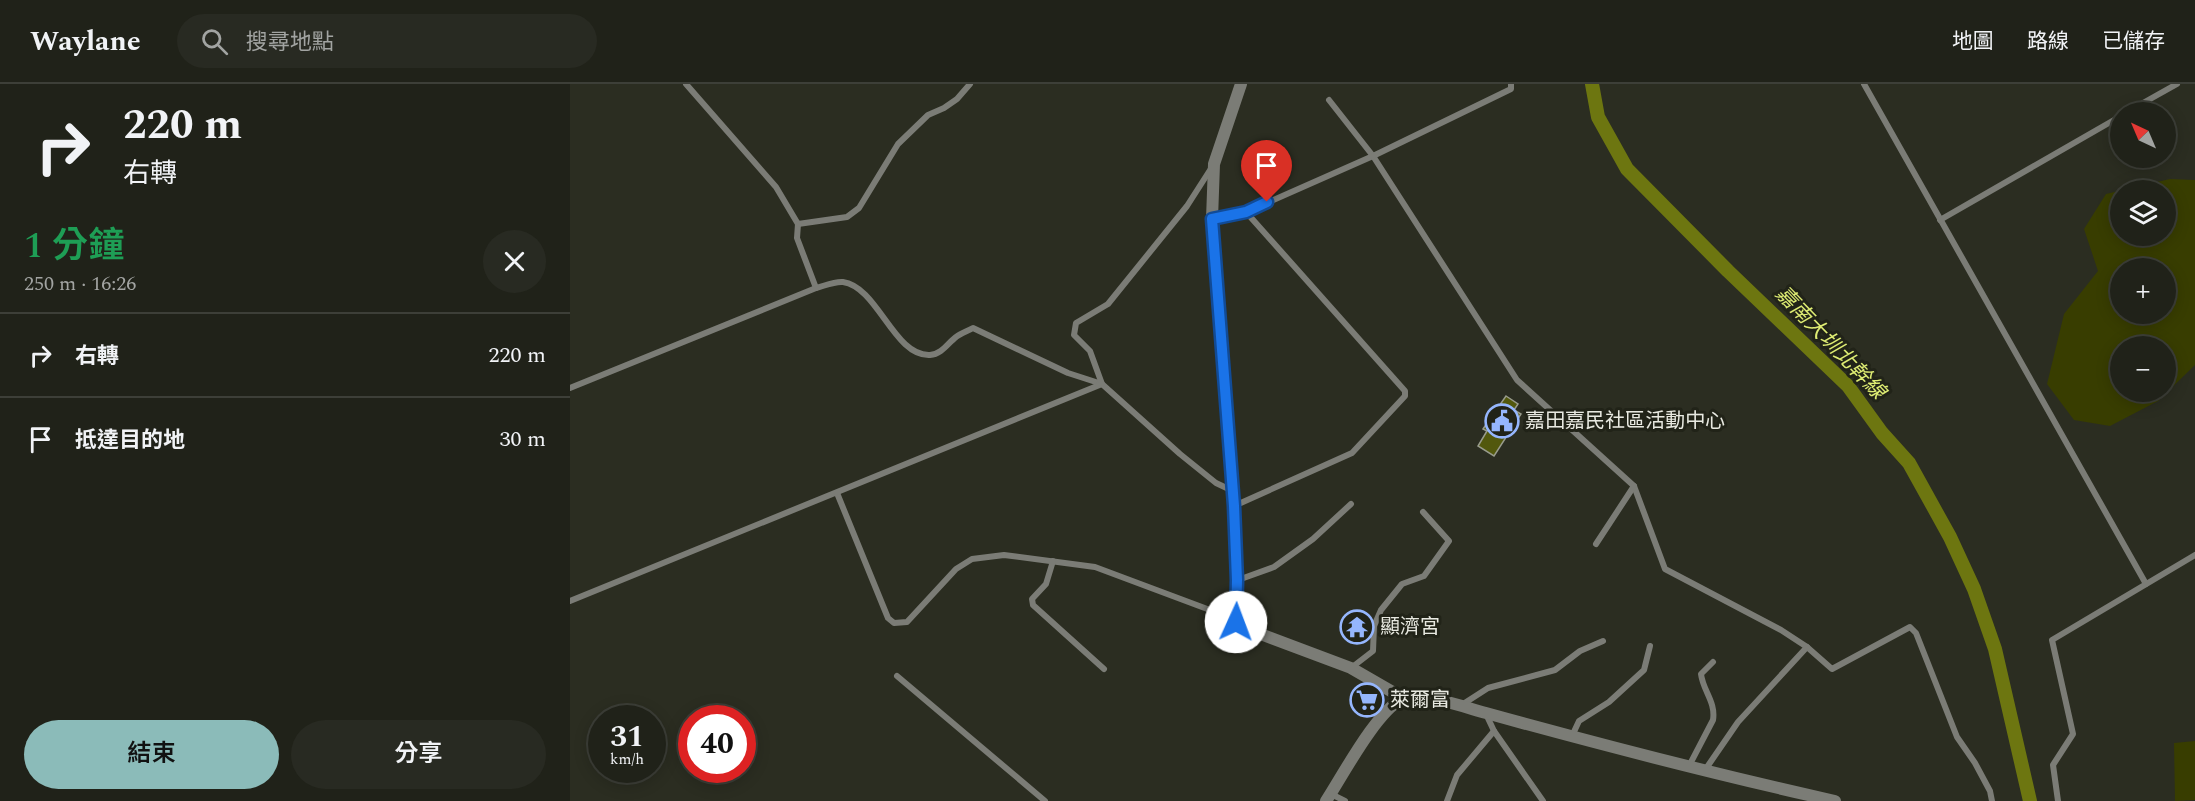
<!DOCTYPE html>
<html lang="zh-TW">
<meta charset="utf-8">
<style>
body{margin:0;font-family:Spectral,"Noto Sans TC",serif;background:#282a22;color:#f1f3f6;height:100vh;display:flex;flex-direction:column;font-size:22px;white-space:nowrap}
*{box-sizing:border-box;margin:0}
p{font-size:20px;color:#a2a4a2}
.icon{flex:none;width:33px;height:33px;fill:none;stroke:currentColor;stroke-width:2;stroke-linecap:round;stroke-linejoin:round}
.map{position:relative;flex:1;overflow:hidden}
.panel{display:flex;flex-direction:column;background:#202219;width:570px}
.panel>*{flex:none}
.guide{background:#202219;color:#f1f3f6;overflow:hidden}
.needle{width:39px;rotate:316deg}
.controls{position:absolute;left:1540px;top:18px;display:grid;gap:12px}
.controls a{display:grid;place-items:center;width:66px;height:66px;border-radius:50%;background:#202219;box-shadow:0 3px 15px #0003,0 0 0 2px #3d3f38;font-size:30px}
.speed{position:absolute;left:18px;top:621px;display:flex;gap:12px;font-size:30px;font-weight:700;text-align:center}
.speed>*{display:grid;place-content:center;width:78px;height:78px;border-radius:50%;background:#202219;box-shadow:0 3px 15px #0003,0 0 0 2px #3d3f38;line-height:1}
.speed small{font-size:15px;font-weight:400}
.speed .limit{border:9px solid #d22;background:#fff;color:#111}
.pin{position:absolute;display:grid;place-items:center;width:51px;height:51px;color:#fff;margin:-62px -26px;border-radius:50% 50% 50% 0;rotate:-45deg;box-shadow:0 0 6px #0007}
.pin .icon{rotate:45deg}
.me{position:absolute;width:66px;margin:-33px;rotate:2deg;stroke-linejoin:round;filter:drop-shadow(0 0 4px #0008)}
.turn{display:flex;align-items:center;gap:21px;height:126px;padding:0 24px;font-size:27px}
.turn .icon{width:78px;height:78px;stroke-width:2.5}
.turn b{display:block;font-size:42px;line-height:51px}
.round{display:grid;place-items:center;flex:none;width:63px;height:63px;border-radius:32px;background:#282a22}
.overview{display:flex;align-items:center;justify-content:space-between;height:102px;padding:0 24px}
h1{font-size:36px;font-weight:600;line-height:45px;color:#1e9e55}
.action{display:flex;gap:12px;margin-top:auto;padding:12px 24px}
.action a{flex:1;height:69px;border-radius:36px;background:#8bbbb9;color:#111;font-size:24px;font-weight:600;line-height:69px;text-align:center}
.action a+a{background:#282a22;color:#f1f3f6}
ul{padding:0;list-style:none}
li{display:flex;align-items:center;gap:18px;height:84px;padding:0 24px;border-top:2px solid #3d3f38}
li div{flex:1}
li b{display:block;font-size:22px}
li em{font-style:normal}
header{display:flex;align-items:center;gap:36px;box-sizing:border-box;height:84px;padding:0 30px;background:#202219;border-bottom:2px solid #3d3f38}
header strong{font-size:28px}
nav{display:flex;gap:33px;margin-inline-start:auto;font-size:21px}
.search{width:420px;height:54px;background:#282a22;display:flex;align-items:center;gap:15px;box-sizing:border-box;padding:0 21px;border-radius:33px;color:#a2a4a2;font-size:22px}
main{display:flex;flex:1;min-height:0}
.map>svg:first-child{display:block}
.green{fill:#383d00;fill-rule:evenodd}
.lines{fill:none;stroke-linecap:round;stroke-linejoin:round}
.canal{stroke:#6d7610;stroke-width:14}
.building{fill:#52580d;stroke:#989b8c;stroke-width:1.5}
.service{stroke:#7b7c76;stroke-width:6}
.tertiary{stroke:#7b7c76;stroke-width:12}
.route-casing{stroke:#114b97;stroke-width:15}
.route{stroke:#1a73e8;stroke-width:10}
.labels{text-anchor:middle;dominant-baseline:central;stroke-width:6;stroke-linejoin:round;paint-order:stroke}
.poi-label{font-size:20px;fill:#e8e9e1;stroke:#212318;text-anchor:start}
.water-label{font-size:21px;font-style:italic;fill:#deec73;stroke:#212318}
</style>
<header>
<strong>Waylane</strong>
<div class="search"><svg class="icon" aria-label="search" viewBox="0 0 24 24"><circle cx="10" cy="10" r="6"/><path d="M15 15l6 6"/></svg>搜尋地點</div>
<nav><a>地圖</a><a>路線</a><a>已儲存</a></nav>
</header>
<main>
<section class="panel">
<div class="guide">
<div class="turn"><svg class="icon" aria-label="right" viewBox="0 0 24 24"><path d="M7 20v-9h11M14 6l5 5-5 5"/></svg><div><b>220 m</b>右轉</div></div>
</div>
<div class="overview"><div><h1>1 分鐘</h1><p>250 m · 16:26</p></div><a class="round"><svg class="icon" aria-label="close" viewBox="0 0 24 24"><path d="M6 6l12 12M18 6L6 18"/></svg></a></div>
<ul>
<li><svg class="icon" aria-label="right" viewBox="0 0 24 24"><path d="M7 20v-9h11M14 6l5 5-5 5"/></svg><div><b>右轉</b></div><em>220 m</em></li>
<li><svg class="icon" aria-label="arrive" viewBox="0 0 24 24"><path d="M6 21V4h12l-3 4 3 4H6"/></svg><div><b>抵達目的地</b></div><em>30 m</em></li>
</ul>
<div class="action"><a>結束</a><a>分享</a></div>
</section>
<div class="map">
<svg width="1625" height="717" viewBox="0 0 1625 717">
<rect width="100%" height="100%" fill="#2b2d21"/>
<g class="green">
<path d="M 1600,95 L 1625,96 L 1625,281 L 1588,317 L 1540,342 L 1504,336 L 1477,300 L 1494,230 L 1528,187 L 1514,145 L 1536,110 ZM 1551,106 L 1596,106 L 1596,152 L 1551,152 ZM 1551,184 L 1596,184 L 1596,230 L 1551,230 ZM 1551,262 L 1596,262 L 1596,308 L 1551,308 Z"/>
<polygon points="1625,657 1625,716 1605,717 1604,659"/>
</g>
<g class="lines">
<polyline class="canal" points="1022,0 1028,33 1057,85 1158,187 1278,302 1312,349 1339,379 1380,453 1404,505 1425,565 1460,717"/>
</g>
<g class="building">
<polygon points="936,312 948,320 944,326 951,330 924,372 908,362 917,347 913,345"/>
<polygon points="794,601 812,611 800,631 782,621"/>
</g>
<g class="lines">
<g class="service">
<polyline points="116,0 206,103 228,140 227,154 246,204"/>
<polyline points="1294,0 1576,500"/>
<polyline points="759,16 803,72 947,296 1064,402 1095,485 1211,546 1237,563 1262,585 1340,543 1346,549 1387,653 1405,679 1420,707 1422,717"/>
<polyline points="1557,28 1607,0"/>
<polyline points="642,135 676,128 803,72 941,5 941,0"/>
<polyline points="1370,136 1551,32"/>
<polyline points="228,140 277,133 289,124 328,60 358,31 374,24 387,15 400,0"/>
<path d="M 0,304 L 246,204 C 254,202 265,197 273,198 C 308,203 324,273 360,271 C 372,270 378,259 386,253 C 391,249 398,247 403,244 L 498,289 L 532,300 L 610,370 L 646,399 L 663,407"/>
<polyline points="267,409 318,534 324,539 337,538 386,485 402,475 434,471 525,483 640,526 665,538"/>
<polyline points="664,422 782,369 835,312 835,307 676,128"/>
<polyline points="1026,460 1064,402"/>
<polyline points="483,477 476,500 462,515 463,521 534,585"/>
<polyline points="668,496 704,483 743,455 781,420"/>
<polyline points="0,517 532,300 520,267 504,251 506,239 538,220 617,122 642,83"/>
<polyline points="781,584 803,567 804,542 811,526 832,500 854,492 879,457 853,428"/>
<polyline points="327,592 475,717"/>
<polyline points="890,622 918,604 985,586 1010,567 1033,557"/>
<polyline points="916,630 924,647 973,717"/>
<polyline points="1002,652 1009,637 1039,618 1074,586 1080,562"/>
<path d="M 1119,682 L 1143,636 C 1146,618 1133,607 1131,590 L 1143,578"/>
<polyline points="1135,686 1168,638 1237,563"/>
<polyline points="761,710 775,717"/>
<polyline points="877,717 887,691 924,647"/>
<polyline points="1488,717 1483,681 1503,650 1482,556 1625,471"/>
</g>
<g class="tertiary">
<polyline points="671,0 644,80 642,135 664,422 667,496 666,538 685,548 781,584 833,614"/>
<path d="M 756,717 C 773,691 806,628 832,615 C 849,607 897,624 916,629 C 1032,661 1148,691 1265,717"/>
</g>
</g>
<g class="lines">
<defs>
<polyline id="route" points="666,538 667,496 664,422 642,135 676,128 697,118"/>
</defs>
<use href="#route" class="route-casing"/>
<use href="#route" class="route"/>
</g>
<defs>
<symbol id="civic-ring" viewBox="-11 -11 22 22"><circle r="9.5" fill="#212318" stroke="#95b6fd" stroke-width="1.5"/><path d="M-.6-6.5H3V-4.5H.6V-3L4-1V1h2V6H-6V1h2V-1L-.6-3ZM-1.2 2.5V6h2.4V2.5Z" fill="#95b6fd"/></symbol>
<symbol id="temple-ring" viewBox="-11 -11 22 22"><circle r="9.5" fill="#212318" stroke="#95b6fd" stroke-width="1.5"/><path d="M0-6L5-2H3V0L6.5 2.5H4V6H1.5V3h-3V6H-4V2.5H-6.5L-3 0V-2H-5Z" fill="#95b6fd"/></symbol>
<symbol id="supermarket-ring" viewBox="-11 -11 22 22"><circle r="9.5" fill="#212318" stroke="#95b6fd" stroke-width="1.5"/><path d="M-6-5.5h2.5l.6 2H6L4.5 2H-2.5L-4.4-4H-6ZM-1.5 3.2a1.3 1.3 0 1 0 .1 0ZM3 3.2a1.3 1.3 0 1 0 .1 0Z" fill="#95b6fd"/></symbol>
</defs>
<g fill-rule="evenodd">
<use href="#civic-ring" x="913" y="318" width="38" height="38"/>
<use href="#temple-ring" x="768" y="524" width="38" height="38"/>
<use href="#supermarket-ring" x="778" y="597" width="38" height="38"/>
</g>
<g class="labels">
<g class="poi-label">
<text x="955" y="337">嘉田嘉民社區活動中心</text>
<text x="810" y="543">顯濟宮</text>
<text x="820" y="616">萊爾富</text>
</g>
<g class="water-label">
<text transform="translate(1260 259) rotate(46)">嘉南大圳北幹線</text>
</g>
</g>
</svg>
<div class="controls">
<a><svg class="needle" viewBox="-14 -14 28 28"><path d="M0-13l5 13h-10z" fill="#e53935"/><path d="M0 13l5-13h-10z" fill="#a2a4a2"/></svg></a>
<a><svg class="icon" aria-label="layers" viewBox="0 0 24 24"><path d="M12 4l9 5-9 5-9-5zM3 14l9 5 9-5"/></svg></a>
<a>+</a>
<a>−</a>
</div>
<div class="speed"><div>31<small>km/h</small></div><div class="limit">40</div></div>
<div class="pin" style="left:697px;top:118px;background:#d93025"><svg class="icon" aria-label="arrive" viewBox="0 0 24 24"><path d="M6 21V4h12l-3 4 3 4H6"/></svg></div>
<svg class="me" style="left:666px;top:538px" viewBox="-20 -20 40 40"><circle r="19" fill="#fff"/><path d="M0-13L10 11 0 6-10 11z" fill="#1a73e8"/></svg>
</div>
</main>
